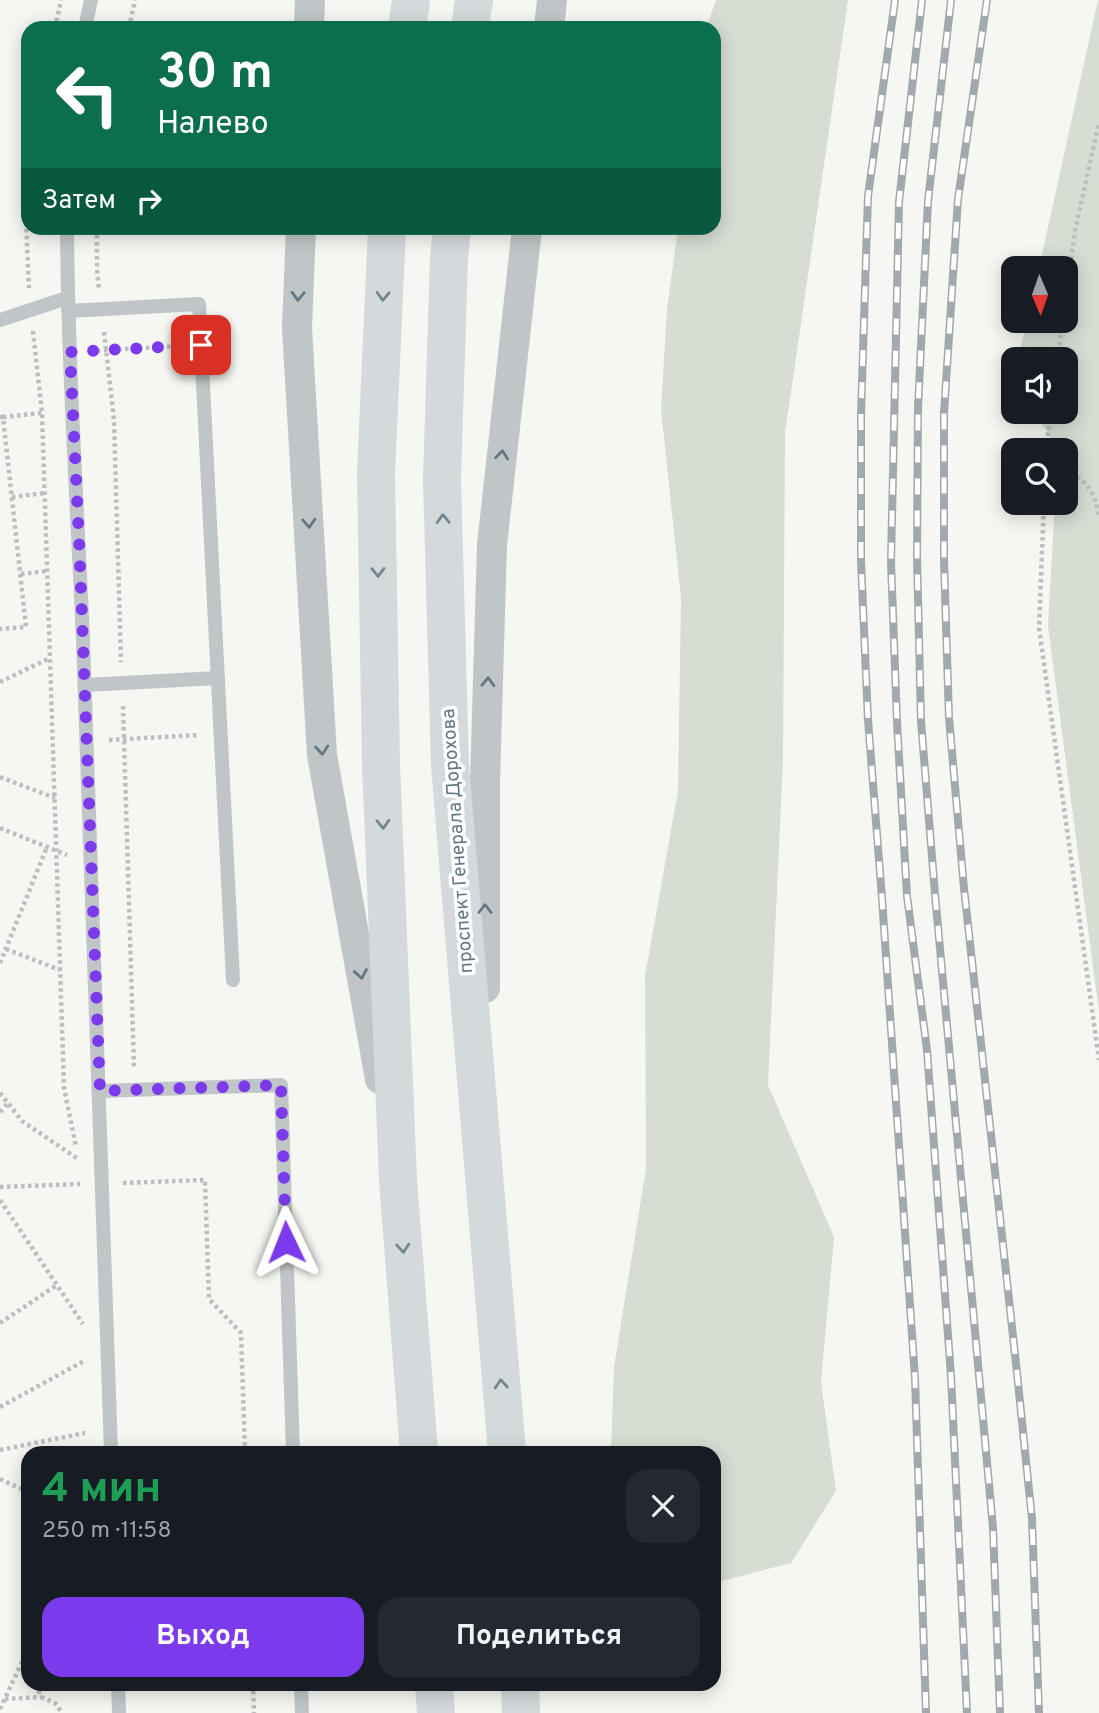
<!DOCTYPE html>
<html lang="ru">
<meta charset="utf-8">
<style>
body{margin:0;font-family:Overpass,sans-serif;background:#242831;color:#f1f3f6;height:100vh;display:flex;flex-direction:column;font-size:26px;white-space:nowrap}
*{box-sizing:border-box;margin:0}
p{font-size:23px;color:#9ea1a6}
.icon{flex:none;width:38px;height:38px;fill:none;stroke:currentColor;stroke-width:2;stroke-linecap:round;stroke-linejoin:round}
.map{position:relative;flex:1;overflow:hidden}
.panel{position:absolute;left:21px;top:1446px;width:700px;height:245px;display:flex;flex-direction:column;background:#171b24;border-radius:21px;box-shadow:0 4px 18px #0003}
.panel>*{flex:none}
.hud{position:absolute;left:21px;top:21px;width:700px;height:214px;border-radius:21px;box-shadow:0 4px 18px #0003;background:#0b6e4f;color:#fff;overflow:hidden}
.needle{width:46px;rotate:178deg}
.buttons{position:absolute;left:1001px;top:256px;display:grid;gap:14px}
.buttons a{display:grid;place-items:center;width:77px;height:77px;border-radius:14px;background:#171b24;box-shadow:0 4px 18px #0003;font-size:35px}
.pin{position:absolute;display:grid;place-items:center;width:60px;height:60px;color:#fff;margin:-30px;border-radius:14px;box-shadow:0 4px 10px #0006}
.me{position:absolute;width:77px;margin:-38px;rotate:358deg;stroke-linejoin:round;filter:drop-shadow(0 0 5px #0008)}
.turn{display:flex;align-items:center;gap:24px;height:147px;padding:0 21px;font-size:32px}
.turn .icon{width:91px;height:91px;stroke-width:2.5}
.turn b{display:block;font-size:49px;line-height:60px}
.then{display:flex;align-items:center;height:66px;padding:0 21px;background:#0003;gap:14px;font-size:26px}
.round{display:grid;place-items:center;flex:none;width:74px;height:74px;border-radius:21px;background:#242831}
.overview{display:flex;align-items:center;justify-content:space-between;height:119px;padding:0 21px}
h1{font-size:42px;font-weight:700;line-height:52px;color:#1e9e55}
.primary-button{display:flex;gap:14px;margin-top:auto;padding:14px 21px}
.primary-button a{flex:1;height:80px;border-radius:21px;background:#7c3aed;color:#fff;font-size:28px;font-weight:700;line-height:80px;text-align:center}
.primary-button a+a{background:#242831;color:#f1f3f6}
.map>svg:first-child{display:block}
.green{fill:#d7ddd3}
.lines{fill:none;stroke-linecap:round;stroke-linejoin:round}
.path{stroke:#bcbfc1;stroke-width:4.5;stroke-dasharray:3.5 3.5;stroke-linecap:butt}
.lane{stroke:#c0c6c8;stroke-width:14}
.street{stroke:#c0c6c8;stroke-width:30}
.secondary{stroke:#d4d9dc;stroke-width:38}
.rail-casing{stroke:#a1a9ae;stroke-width:8}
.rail{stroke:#fff;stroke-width:5;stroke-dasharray:16;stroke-linecap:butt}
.oneway{stroke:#637884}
.oneway2{stroke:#748791}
.route{stroke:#7c3aed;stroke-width:12;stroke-dasharray:0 21.6}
.labels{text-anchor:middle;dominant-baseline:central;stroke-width:7;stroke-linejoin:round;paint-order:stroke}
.street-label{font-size:19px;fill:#637884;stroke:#fff}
</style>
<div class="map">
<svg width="1099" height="1713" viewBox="0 0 1099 1713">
<rect width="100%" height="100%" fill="#f6f6f2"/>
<g class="green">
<polygon points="716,0 848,0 785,433 783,760 768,1085 834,1237 821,1382 836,1491 791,1563 714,1583 714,1452 611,1452 614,1367 646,1169 645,976 678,791 681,598 661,409 667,309 678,228 714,228 714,28 706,28"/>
<polygon points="1098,0 1099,0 1099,1012 1048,626 1055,502 1066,502 1066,450 1058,450 1058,447 1032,411 1066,411 1066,359 1018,359 1027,320 1066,320 1066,268 1039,268"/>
</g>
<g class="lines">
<g class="path">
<polyline points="55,28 61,0"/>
<polyline points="129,28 135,0"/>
<polyline points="28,187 26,223 29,288"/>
<polyline points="97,228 97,269 99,289"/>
<polyline points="1066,301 1075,231 1099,122"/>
<polyline points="33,331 42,413 64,1088 76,1147"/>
<polyline points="104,332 114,420 121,662"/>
<polyline points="90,351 179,346"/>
<polyline points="1058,359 1063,320"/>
<polyline points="0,417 3,417 26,627 0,629"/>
<polyline points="3,417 42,413"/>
<polyline points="1046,450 1051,411"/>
<path d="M 1066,468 C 1088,485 1094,488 1099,517"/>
<polyline points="12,497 45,493"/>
<polyline points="1044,502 1039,628 1099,1060"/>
<polyline points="21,574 47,571"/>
<polyline points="0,682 50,658"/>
<polyline points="123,706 134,1068"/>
<polyline points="109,740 199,735"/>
<polyline points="0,777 55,798"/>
<polyline points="0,828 67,855"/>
<polyline points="6,949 60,970"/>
<polyline points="0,963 47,847"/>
<polyline points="0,1093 22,1121 78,1159"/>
<polyline points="0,1112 8,1103"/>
<polyline points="123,1183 205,1180 209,1299 241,1333 245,1452"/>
<polyline points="0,1187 80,1184"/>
<polyline points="0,1200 83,1324"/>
<polyline points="0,1323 57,1285"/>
<polyline points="0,1407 84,1361"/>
<polyline points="0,1450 85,1433"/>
<polyline points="0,1479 28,1492"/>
<polyline points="36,1684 41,1697 55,1703 62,1713"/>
<polyline points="253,1684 254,1713"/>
<polyline points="5,1699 41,1697"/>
<polyline points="0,1709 28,1649"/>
</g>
<g class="lane">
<polyline points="85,28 91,0"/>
<path d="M 67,228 C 68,365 77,502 83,640 C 93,911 103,1182 111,1452"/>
<polyline points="68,311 199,304 233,980"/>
<polyline points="0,320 67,298"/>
<polyline points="85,685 218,678"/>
<polyline points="100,1091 281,1085 293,1452"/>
<polyline points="118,1684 119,1713"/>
<polyline points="301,1684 302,1713"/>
</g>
<g class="street">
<polyline points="309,28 310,0"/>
<polyline points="549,28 552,0"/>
<polyline points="301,228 297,328 322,755 380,1079"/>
<polyline points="485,988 485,782 492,545 527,228"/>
</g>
<g class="secondary">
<polyline points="407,28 411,0"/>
<polyline points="470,28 474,0"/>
<polyline points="387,228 376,473 381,765 398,1180 419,1452"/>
<polyline points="452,228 449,257 442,479 450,765 507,1452"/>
<polyline points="434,1684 436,1713"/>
<polyline points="520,1684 521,1713"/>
</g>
<defs>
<g id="rail">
<polyline points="895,0 868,196 861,414 861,561 868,720 882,898 915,1378 926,1713"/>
<polyline points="922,0 899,202 891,562 897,722 907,896 927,1050 951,1376 967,1713"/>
<polyline points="951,0 928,201 918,408 917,556 921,721 935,894 993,1528 1000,1713"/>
<polyline points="987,0 958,199 944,413 944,560 949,718 964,888 1017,1373 1032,1519 1039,1713"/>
</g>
</defs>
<use href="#rail" class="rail-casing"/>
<use href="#rail" class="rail"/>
</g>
<defs><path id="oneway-chevron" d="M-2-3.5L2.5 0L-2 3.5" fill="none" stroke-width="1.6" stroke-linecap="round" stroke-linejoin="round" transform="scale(1.75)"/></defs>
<g class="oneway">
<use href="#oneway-chevron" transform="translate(298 296) rotate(92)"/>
<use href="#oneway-chevron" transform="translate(502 455) rotate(-84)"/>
<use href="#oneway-chevron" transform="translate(309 523) rotate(87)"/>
<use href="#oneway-chevron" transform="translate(488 682) rotate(-88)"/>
<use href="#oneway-chevron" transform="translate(322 750) rotate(85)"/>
<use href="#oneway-chevron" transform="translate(485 909) rotate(-90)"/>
<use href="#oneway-chevron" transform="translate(361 974) rotate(80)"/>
</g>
<g class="oneway2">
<use href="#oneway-chevron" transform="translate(383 296) rotate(92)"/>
<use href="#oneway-chevron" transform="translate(443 519) rotate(-92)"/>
<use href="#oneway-chevron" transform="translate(378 572) rotate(89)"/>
<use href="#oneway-chevron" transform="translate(383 824) rotate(88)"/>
<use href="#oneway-chevron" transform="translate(403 1248) rotate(86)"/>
<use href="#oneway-chevron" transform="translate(501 1384) rotate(-95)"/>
</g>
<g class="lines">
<polyline class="route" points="201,345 70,352 79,538 100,1091 281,1085 286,1242"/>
</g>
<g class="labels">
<g class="street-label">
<text transform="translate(458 841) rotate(-94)">проспект Генерала Дорохова</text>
</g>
</g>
</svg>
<div class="buttons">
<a><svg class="needle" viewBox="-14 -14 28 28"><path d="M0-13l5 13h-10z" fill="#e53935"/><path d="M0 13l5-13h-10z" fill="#9ea1a6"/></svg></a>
<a><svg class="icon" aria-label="sound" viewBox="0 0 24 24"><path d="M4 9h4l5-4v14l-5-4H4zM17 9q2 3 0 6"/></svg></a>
<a><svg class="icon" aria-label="search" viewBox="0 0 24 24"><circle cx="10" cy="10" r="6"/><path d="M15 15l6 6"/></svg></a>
</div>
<div class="pin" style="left:201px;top:345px;background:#d93025"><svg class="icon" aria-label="arrive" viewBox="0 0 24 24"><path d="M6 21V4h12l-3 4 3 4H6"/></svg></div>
<svg class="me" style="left:286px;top:1242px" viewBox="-20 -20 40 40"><path d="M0-17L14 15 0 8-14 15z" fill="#7c3aed" stroke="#fff" stroke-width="4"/></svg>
<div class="hud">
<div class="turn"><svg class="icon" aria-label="left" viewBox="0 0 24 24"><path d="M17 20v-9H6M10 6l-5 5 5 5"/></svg><div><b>30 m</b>Налево</div></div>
<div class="then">Затем<svg class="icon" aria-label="right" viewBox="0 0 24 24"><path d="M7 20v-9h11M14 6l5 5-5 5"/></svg></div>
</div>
<section class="panel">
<div class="overview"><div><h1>4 мин</h1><p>250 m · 11:58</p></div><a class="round"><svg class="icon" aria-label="close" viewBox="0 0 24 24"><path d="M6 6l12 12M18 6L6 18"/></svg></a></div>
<div class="primary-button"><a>Выход</a><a>Поделиться</a></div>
</section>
</div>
